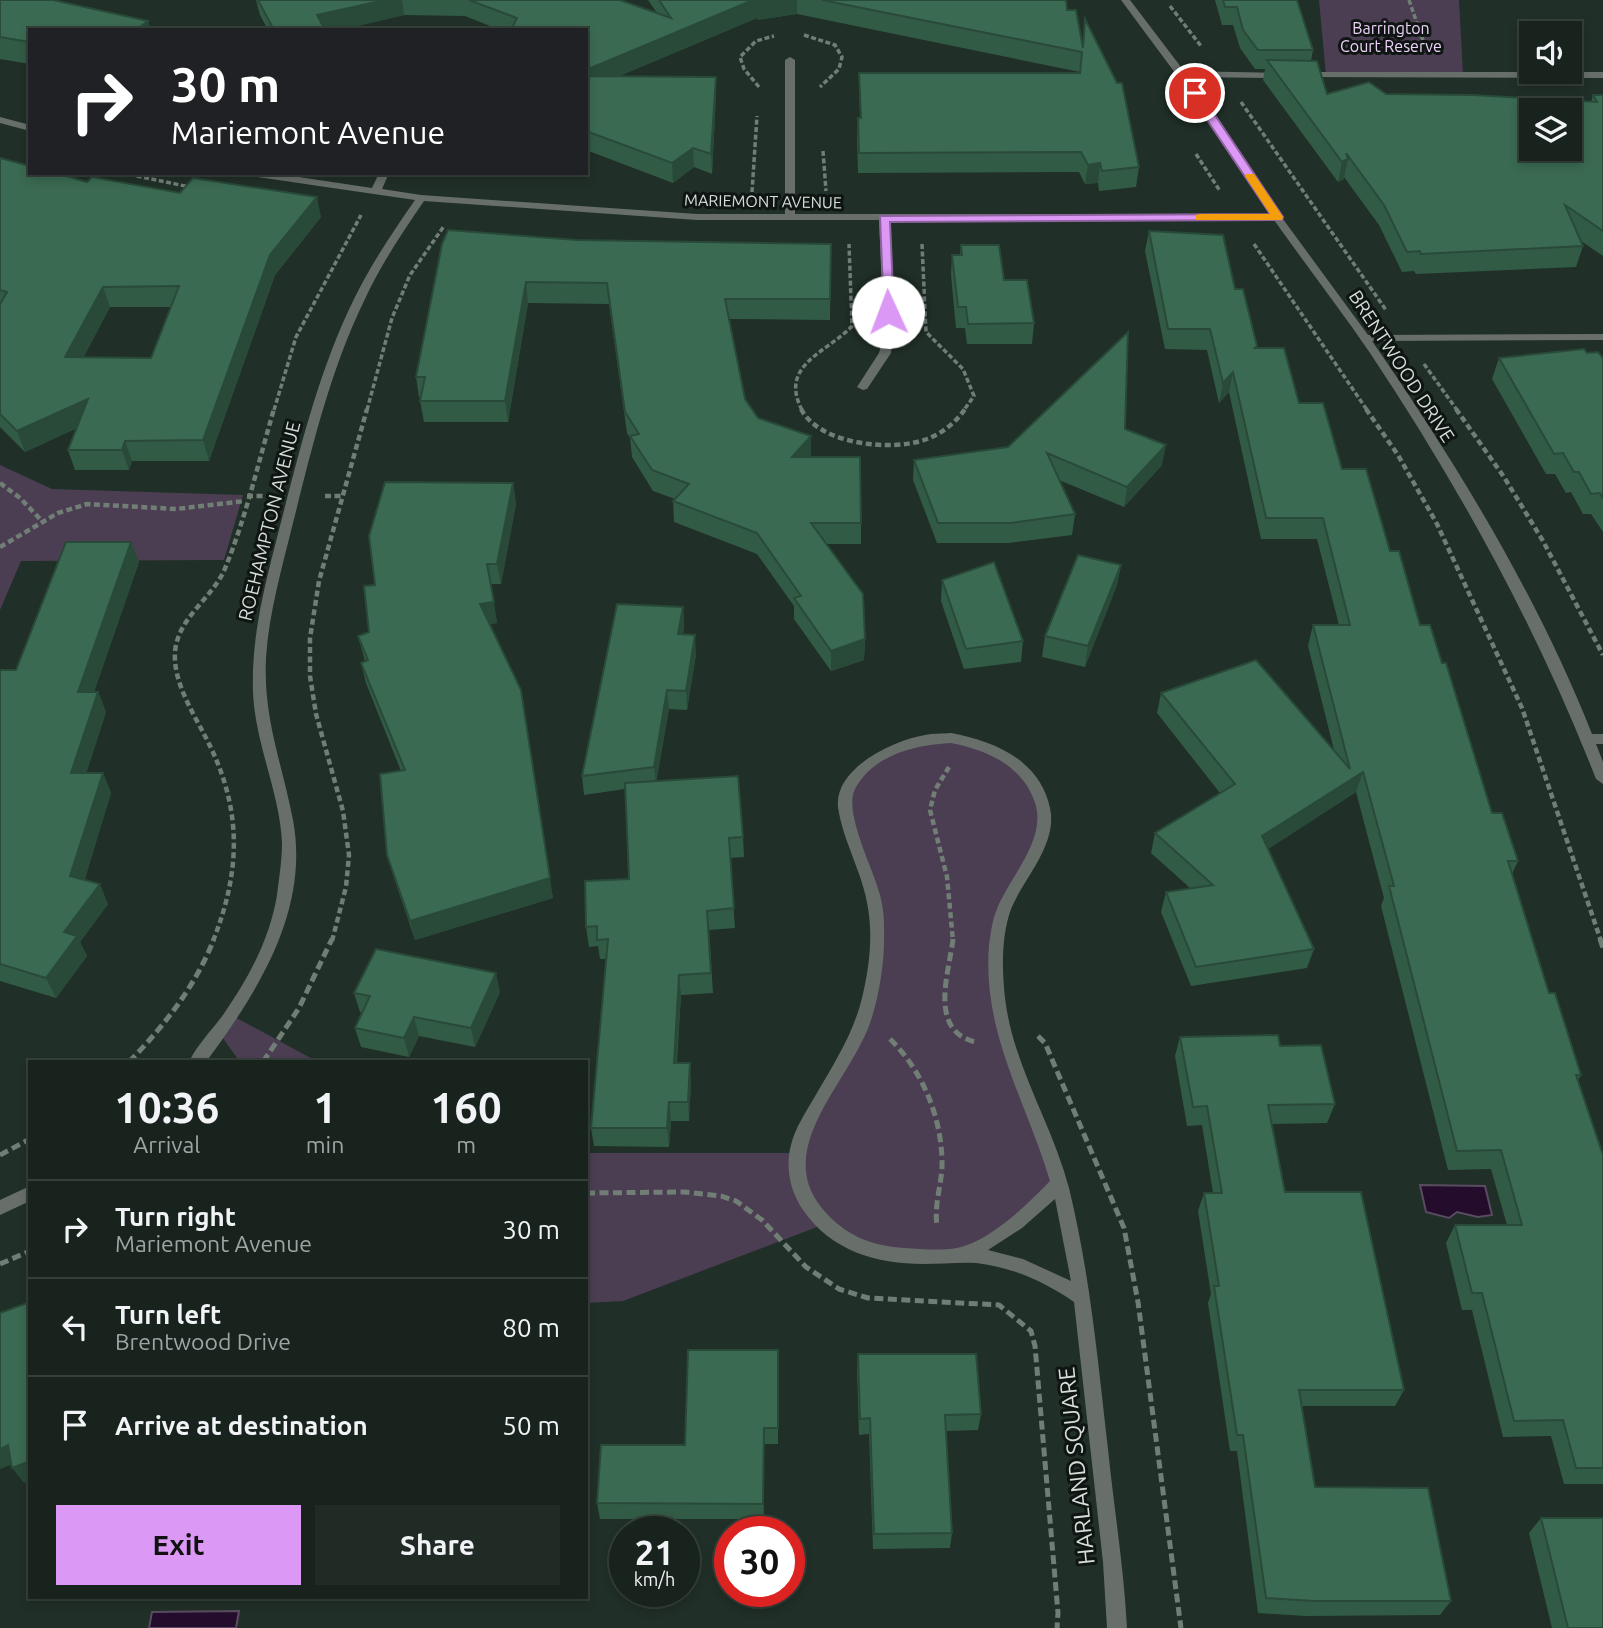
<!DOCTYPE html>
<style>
body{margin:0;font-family:Ubuntu,sans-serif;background:#212b26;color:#f1f3f6;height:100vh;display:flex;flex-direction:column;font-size:26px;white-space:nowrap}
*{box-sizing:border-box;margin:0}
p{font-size:23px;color:#9fa4a4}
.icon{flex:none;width:38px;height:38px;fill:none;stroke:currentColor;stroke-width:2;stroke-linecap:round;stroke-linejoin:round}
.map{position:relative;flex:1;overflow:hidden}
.sheet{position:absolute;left:28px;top:1060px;width:560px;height:539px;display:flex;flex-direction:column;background:#18231d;border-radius:0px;box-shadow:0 4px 10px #0003,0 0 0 2px #36403b}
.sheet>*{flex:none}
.guide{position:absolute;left:28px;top:28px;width:560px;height:147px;border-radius:0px;box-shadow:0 4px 10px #0003,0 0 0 2px #36403b;background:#202124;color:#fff;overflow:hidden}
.controls{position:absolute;left:1519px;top:21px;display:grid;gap:14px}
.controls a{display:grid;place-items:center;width:63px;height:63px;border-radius:0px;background:#18231d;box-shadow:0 4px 10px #0003,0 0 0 2px #36403b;font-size:35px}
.speed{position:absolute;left:609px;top:1516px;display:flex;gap:14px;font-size:35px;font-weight:700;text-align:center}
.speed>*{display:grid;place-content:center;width:91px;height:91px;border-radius:50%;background:#18231d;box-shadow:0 4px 10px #0003,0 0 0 2px #36403b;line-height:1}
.speed small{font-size:18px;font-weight:400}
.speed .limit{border:10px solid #d22;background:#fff;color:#111}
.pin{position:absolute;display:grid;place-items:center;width:60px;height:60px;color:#fff;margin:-30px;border:4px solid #fff;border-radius:50%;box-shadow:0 2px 7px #0007}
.me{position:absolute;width:77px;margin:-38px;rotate:358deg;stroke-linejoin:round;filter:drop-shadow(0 0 5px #0008)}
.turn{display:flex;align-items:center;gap:24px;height:147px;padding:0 28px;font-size:32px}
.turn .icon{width:91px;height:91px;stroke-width:2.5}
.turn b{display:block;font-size:49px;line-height:60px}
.eta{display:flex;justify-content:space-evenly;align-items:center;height:119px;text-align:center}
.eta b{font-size:42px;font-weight:700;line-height:49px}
.button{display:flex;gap:14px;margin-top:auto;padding:14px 28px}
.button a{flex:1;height:80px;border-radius:0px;background:#db99f5;color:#111;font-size:28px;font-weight:700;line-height:80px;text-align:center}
.button a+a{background:#212b26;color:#f1f3f6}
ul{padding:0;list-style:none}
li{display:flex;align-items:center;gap:21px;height:98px;padding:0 28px;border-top:2px solid #36403b}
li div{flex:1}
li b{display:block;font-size:26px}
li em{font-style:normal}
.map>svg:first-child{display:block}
.green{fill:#4c3e52}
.water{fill:#240d2c;stroke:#594c60;stroke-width:2}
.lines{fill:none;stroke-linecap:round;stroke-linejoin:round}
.path-far2{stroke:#717e76;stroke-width:3.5;stroke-dasharray:5 2.5;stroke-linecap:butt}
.path-far1{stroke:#717e76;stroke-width:4.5;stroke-dasharray:6 3.5;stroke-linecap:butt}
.path{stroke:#717e76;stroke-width:5;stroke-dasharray:9 4.5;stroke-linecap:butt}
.street{fill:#686f6b;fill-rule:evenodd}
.wall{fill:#325b46;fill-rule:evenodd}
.shaded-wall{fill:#294a39}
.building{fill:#3a6a51;stroke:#294a39;stroke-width:2;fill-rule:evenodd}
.route{fill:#db99f5;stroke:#8e639f;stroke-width:2}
.slow{fill:#f59e0b}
.labels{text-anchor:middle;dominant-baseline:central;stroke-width:6;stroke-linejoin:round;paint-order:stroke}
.far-park-label{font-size:16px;fill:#edd3f8;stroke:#0f1512}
.far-street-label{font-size:16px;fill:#d5ded8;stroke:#0f1512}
.street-label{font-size:19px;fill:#d5ded8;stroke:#0f1512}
.near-street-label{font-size:23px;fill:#d5ded8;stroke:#0f1512}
</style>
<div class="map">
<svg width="1603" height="1628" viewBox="0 0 1603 1628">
<rect width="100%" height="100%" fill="#202f27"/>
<g class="green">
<polygon points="1319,0 1459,0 1463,75 1326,75"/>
<polygon points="0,465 52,489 243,495 224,560 21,561 0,610"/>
<polygon points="966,739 1029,778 1044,825 1005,904 999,1008 1059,1183 981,1247 906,1256 825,1224 623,1301 586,1303 586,1153 797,1153 855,1039 877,937 849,824 853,780 888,751"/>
<polygon points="233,1016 318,1062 240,1062 220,1034"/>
</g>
<g class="water">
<polygon points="1420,1185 1485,1186 1492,1215 1478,1217 1457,1212 1449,1218 1426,1212"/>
<polygon points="239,1611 236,1628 149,1628 152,1612"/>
</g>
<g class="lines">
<g class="path-far2">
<polyline points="1409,0 1426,49"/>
<polyline points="1170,6 1201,46"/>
<polyline points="804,35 835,45 842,57 839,69 820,87"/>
<polyline points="759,87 744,69 740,57 756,41 774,36"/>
<polyline points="1241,102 1386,310"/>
<polyline points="823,151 826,191"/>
<polyline points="1196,154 1220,191"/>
<polyline points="122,173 190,187"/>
<polyline points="752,192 757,116"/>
<polyline points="922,244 926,332 963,369 974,396 964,410"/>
<polyline points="1254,244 1367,410"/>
<polyline points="1424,364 1457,410"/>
<polyline points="274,410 296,337 361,215"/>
<polyline points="367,410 392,318 410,275 444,226"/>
<path d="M 802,410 C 778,365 828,352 852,326 L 849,244"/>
</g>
<g class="path-far1">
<path d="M 801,409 C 820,445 892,452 927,439 C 943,433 956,422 965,409"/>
<polyline points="1366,409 1398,455 1437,524 1522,708 1601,941"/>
<polyline points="1456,409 1504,477 1543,541 1603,655"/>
<polyline points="0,483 20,498 43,522"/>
<polyline points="247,496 263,496"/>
<polyline points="325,496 343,496"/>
<polyline points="0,547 58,513 87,504 176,509 245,501"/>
<polyline points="949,767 935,790 930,810 947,877 953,941"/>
<path d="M 213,941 C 242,868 242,806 205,736 C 192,711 173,681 175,652 C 178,616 214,598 226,566 C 246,517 259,460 274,409"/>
<polyline points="332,941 346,887 349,855 343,811 316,714 310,676 310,638 319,581 367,409"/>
</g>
<g class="path">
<path d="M 953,939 C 949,973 928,1030 975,1042"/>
<polyline points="1600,939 1603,948"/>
<polyline points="1038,1036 1045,1043 1124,1228 1138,1302 1181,1628"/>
<path d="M 890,1039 C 923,1071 943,1120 942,1167 C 941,1187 934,1205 937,1226"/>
<path d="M 129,1062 C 164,1026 195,987 214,939"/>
<polyline points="263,1062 299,1008 332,939"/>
<polyline points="0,1155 30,1139"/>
<polyline points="586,1193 684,1192 721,1196 736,1201 762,1220 806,1267 839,1289 868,1298 999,1305 1031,1331 1035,1346 1058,1613 1057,1628"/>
<polyline points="0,1264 30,1251"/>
</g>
<g class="street">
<path d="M 1121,0 L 1130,0 L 1184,71 L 1286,73 L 1288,75 L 1283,78 L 1188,77 L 1280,215 L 1368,335 L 1603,334 L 1603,340 L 1372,341 C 1457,464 1537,595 1592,734 L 1603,734 L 1603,744 L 1596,744 L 1603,762 L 1603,784 L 1596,779 C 1537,628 1460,488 1370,353 C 1340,309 1306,265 1274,220 L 889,220 L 894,335 L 891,353 L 867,389 L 863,390 L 857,387 L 879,353 L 884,335 L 879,220 L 697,220 L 424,201 C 402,233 380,266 364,301 C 330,371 312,448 293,523 C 282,568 269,612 266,658 C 263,718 282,763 293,820 C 310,911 257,993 206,1062 L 189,1062 C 197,1045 212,1030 223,1015 C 248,979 270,939 277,895 C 279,879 282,860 282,843 C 280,793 255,744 253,692 C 251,634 266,581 280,526 C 300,449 319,370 354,299 C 371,264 393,232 415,200 L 250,176 L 245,173 L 272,173 L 372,188 L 379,173 L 389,173 L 382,189 L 421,195 L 697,214 L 785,214 L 785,60 L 790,57 L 795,60 L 795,214 L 1270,214 L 1181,81 Z"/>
<polygon points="1303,72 1603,72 1603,78 1300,77 1298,75"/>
<polygon points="0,117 30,125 30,131 0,123"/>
<path d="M 951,733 C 994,741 1040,760 1050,808 C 1058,844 1024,878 1011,909 C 1001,937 1002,970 1005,998 C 1013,1066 1052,1123 1069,1188 C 1090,1274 1098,1362 1108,1449 C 1114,1509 1124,1568 1127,1628 L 1107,1628 L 1103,1562 L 1074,1302 C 1045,1282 1012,1267 976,1263 C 959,1262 941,1264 923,1264 C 877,1264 831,1251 803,1210 C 790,1191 785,1167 791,1145 C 795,1128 806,1112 814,1098 C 833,1065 853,1035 862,998 C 869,969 873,938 868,908 C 863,873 843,842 838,807 C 834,768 894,740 925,735 C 933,733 942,734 951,733 ZM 951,743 C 988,750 1025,767 1036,806 C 1045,842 1009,878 997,909 C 992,920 991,933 989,945 C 982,1033 1026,1100 1050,1181 C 1027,1205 990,1241 957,1248 C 941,1251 920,1249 904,1248 C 874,1246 849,1237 828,1215 C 768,1154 845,1088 869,1026 C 880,995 885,960 884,927 C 884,916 883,906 880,895 C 874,870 843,812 855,789 C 874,754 916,745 951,743 ZM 1055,1199 L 1071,1281 L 1023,1259 L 988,1250 L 1022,1228 Z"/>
<polygon points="30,1186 30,1201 0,1215 0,1200"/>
</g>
</g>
<g class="wall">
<polygon points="0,0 30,30 30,64 0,59"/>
<polygon points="256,0 620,0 657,13 648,0 1066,0 1067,10 1082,47 1139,167 1136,187 1099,191 1098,183 1085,184 1079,172 858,173 857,138 858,118 860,118 859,73 1080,73 1080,72 797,14 757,20 757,18 617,77 716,77 716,96 712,174 694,167 673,183 586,150 586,30 500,30 465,16 404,15 341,30 268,30 260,15"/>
<polygon points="1215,0 1297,0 1313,50 1311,61 1327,94 1386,94 1591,102 1593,95 1603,95 1603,256 1581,241 1583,246 1576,267 1416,274 1414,271 1402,272 1379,225 1344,177 1344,179 1338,182 1263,80 1265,69 1255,69 1240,48 1233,25 1222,25"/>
<path d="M 0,158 L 87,182 L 180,193 L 321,217 L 275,275 L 209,461 L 132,461 L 129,470 L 75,470 L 68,450 L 77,428 L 25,452 L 0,427 ZM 110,307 L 171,307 L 151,358 L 83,357 Z"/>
<polygon points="1149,231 1235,289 1257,346 1256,348 1299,403 1342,469 1390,551 1420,625 1442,663 1492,813 1518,861 1512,874 1549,993 1581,1075 1578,1080 1603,1155 1603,1484 1564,1484 1551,1436 1503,1437 1472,1310 1462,1310 1446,1243 1455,1225 1507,1225 1491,1169 1448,1170 1381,906 1384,898 1356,792 1268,849 1314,949 1307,968 1191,986 1161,912 1166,892 1190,888 1151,853 1155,833 1220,793 1157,713 1161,693 1334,750 1308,646 1313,625 1339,625 1317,539 1261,539 1229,392 1219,403 1207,350 1165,349 1145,251"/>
<polygon points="577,240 831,244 830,320 729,319 745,399 758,418 810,457 861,523 861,544 826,544 865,639 864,660 831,671 794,619 794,606 757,554 674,522 673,501 675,499 653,491 632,457 630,438 627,433 609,304 528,303 508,422 424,422 420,401 421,397 419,397 416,377 442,244"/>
<polygon points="961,245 1004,280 1034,323 1032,344 967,344 965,328 956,328 951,275 952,255 960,255"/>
<polygon points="1587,353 1603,358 1603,532 1591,514 1583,514 1571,492 1566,493 1555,474 1546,474 1492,379 1499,358"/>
<polygon points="1125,429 1162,465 1124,507 1059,480 1075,514 1072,535 1009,543 937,543 913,480 914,460 1008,447"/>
<polygon points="513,483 516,504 501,584 490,584 497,623 489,624 553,898 415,940 393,875 387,855 401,771 366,683 361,663 365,661 358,636 369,632 375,585"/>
<polygon points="131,542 139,562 94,692 98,692 106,712 86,773 103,773 111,793 84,880 108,904 80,942 87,956 56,998 0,981 0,670 16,670"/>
<polygon points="1121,565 1117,585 1085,667 1042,657 1045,636"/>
<polygon points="942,580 1023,641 1021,662 964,669 941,601"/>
<polygon points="683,607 684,626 683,634 696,654 687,710 669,709 656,781 743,837 744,857 730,858 735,928 709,930 713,993 681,995 677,1063 691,1082 689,1121 671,1121 669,1147 594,1146 591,1128 606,959 600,959 598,946 589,947 586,927 629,879 625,789 584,795 582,776"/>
<polygon points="500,992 475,1047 419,1036 409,1057 361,1047 355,1028 362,1013 360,1012 354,993"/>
<polygon points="1180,1037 1280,1046 1335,1104 1327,1123 1271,1124 1285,1192 1404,1390 1395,1406 1302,1406 1315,1487 1451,1601 1440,1615 1306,1616 1258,1613 1237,1451 1230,1451 1208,1303 1211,1294 1198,1211 1204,1193 1213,1193 1202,1125 1187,1126 1175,1056"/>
<polygon points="778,1350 778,1444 764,1444 764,1519 600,1519 597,1503 685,1445"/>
<polygon points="858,1354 981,1414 978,1430 946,1431 952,1533 950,1548 873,1549 869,1434 859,1435 857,1371"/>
<polygon points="1541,1518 1603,1628 1552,1628 1529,1533"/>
</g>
<g class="shaded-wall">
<polygon points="385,0 402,0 404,15 341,30 320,30 317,15"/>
<polygon points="753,0 797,0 797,14 757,20 757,18 586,90 586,70"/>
<polygon points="148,21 151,30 136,30"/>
<polygon points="716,77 716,96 712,174 711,154"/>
<polygon points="693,148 694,167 673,183 672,163"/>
<polygon points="1348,159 1344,179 1338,182 1342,162"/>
<polygon points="1100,163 1098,183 1085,184 1088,165"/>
<polygon points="317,197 321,217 275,275 209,461 203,440 270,255"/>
<polygon points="526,282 528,303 508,422 505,401"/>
<polygon points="103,287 110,307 73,378 65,357"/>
<polygon points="1233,372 1229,392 1219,403 1223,383"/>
<polygon points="88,399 95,419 25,452 17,431"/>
<polygon points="811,436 811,457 792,457"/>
<polygon points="125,441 132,461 129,470 122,450"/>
<polygon points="1166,445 1162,465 1124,507 1127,487"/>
<polygon points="513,483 516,504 501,584 497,564"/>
<polygon points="131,542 139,562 87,712 78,692"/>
<polygon points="1121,565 1117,585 1085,667 1088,646"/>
<polygon points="494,602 497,623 483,625 480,604"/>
<polygon points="683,607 684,626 680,653 678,634"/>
<polygon points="695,635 696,654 687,710 686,691"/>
<polygon points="865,639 864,660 831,671 831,651"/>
<polygon points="521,690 553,898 415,940 410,921"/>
<polygon points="667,690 669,709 656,785 654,767"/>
<polygon points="98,692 106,712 80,793 71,773"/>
<polygon points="1363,772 1356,792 1257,856 1262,836"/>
<polygon points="103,773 111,793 80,896 70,876"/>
<polygon points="100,884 108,904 80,942 87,956 56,998 46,978 64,932"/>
<polygon points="496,973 500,992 475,1047 471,1028"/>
<polygon points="679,975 681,995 675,1082 674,1063"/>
<polygon points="414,1017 419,1036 409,1057 404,1038"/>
<polygon points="690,1063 691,1082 689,1121 688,1102"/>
<polygon points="669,1102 671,1121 669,1147 667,1128"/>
<polygon points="764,1428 764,1519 763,1504"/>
<polygon points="8,1445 20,1461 0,1469 0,1449"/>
<polygon points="30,1461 30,1481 24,1483 12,1468"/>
</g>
<g class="building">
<polygon points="0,0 53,0 148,21 136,30 30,30 29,42 0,37"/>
<polygon points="258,0 385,0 317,15 325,30 274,30"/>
<polygon points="469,0 620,0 671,18 659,0 753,0 586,70 586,30 511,30 517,18"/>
<polygon points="822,0 1066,0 1067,10 1076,10 1083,48 1085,19 1117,83 1122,83 1139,167 1102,171 1100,163 1088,165 1081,152 859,153 858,118 861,118 859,73 1080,73 1082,52"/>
<polygon points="1223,0 1297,0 1313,50 1258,50 1243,30 1237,7 1225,7"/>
<path d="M 1267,60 L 1317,61 L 1327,94 L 1369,82 L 1386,94 L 1473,95 L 1597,102 L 1593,95 L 1603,95 L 1603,231 L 1565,205 L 1583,246 L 1421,254 L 1420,251 L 1407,252 L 1384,205 L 1346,153 L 1348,159 L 1342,162 ZM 1531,110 L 1570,110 L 1570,149 L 1531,149 Z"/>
<polygon points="586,76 716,77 711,154 693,148 672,163 586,131"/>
<path d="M 0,158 L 30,166 L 30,173 L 56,173 L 87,182 L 92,177 L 180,193 L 193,178 L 317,197 L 270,255 L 203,440 L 125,441 L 122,450 L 68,450 L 88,399 L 17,431 L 0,414 L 0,304 L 7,292 L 0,290 ZM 179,286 L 151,358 L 65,357 L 103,287 Z"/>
<polygon points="448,230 577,240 831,244 830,299 725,299 745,399 758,418 811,436 792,457 860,457 861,523 811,523 863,594 865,639 831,651 794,598 801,596 757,533 673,501 689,484 652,470 630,436 639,434 625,412 607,283 526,282 505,401 420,401 425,377 416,377 442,244"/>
<polygon points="1149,231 1223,235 1235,289 1243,289 1257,346 1255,348 1284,348 1299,403 1323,403 1342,469 1366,469 1390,551 1399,551 1420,625 1430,625 1442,663 1446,663 1492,813 1502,813 1518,861 1508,861 1549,993 1555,993 1581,1075 1576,1075 1603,1155 1603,1468 1576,1468 1563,1420 1514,1421 1482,1293 1472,1293 1455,1225 1522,1225 1501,1150 1457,1151 1389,886 1394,886 1363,772 1262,836 1314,949 1196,967 1166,892 1213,885 1155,833 1235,784 1161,693 1256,660 1350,769 1313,625 1350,625 1323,518 1266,518 1233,372 1223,383 1210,329 1168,329"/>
<polygon points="961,245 999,245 1004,280 1027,280 1034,323 968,324 966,307 958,307 952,255 962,255"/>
<polygon points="1128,332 1125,429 1166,445 1127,487 1047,453 1075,514 1011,523 938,523 914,460 1008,447"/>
<polygon points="1584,349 1587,353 1598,352 1603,358 1603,499 1600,493 1591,494 1579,472 1574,472 1563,453 1554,454 1499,358"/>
<polygon points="385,482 513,483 497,564 487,564 494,602 480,604 521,690 550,878 410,921 387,855 380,774 405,770 361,663 368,660 358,636 369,632 364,586 375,585 369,536"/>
<polygon points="66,542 131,542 78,692 98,692 71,773 103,773 70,876 100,884 64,932 77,936 46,978 0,964 0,670 16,670"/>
<polygon points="1078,555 1121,565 1088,646 1045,636"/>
<polygon points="994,562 1023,641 966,649 942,580"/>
<polygon points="617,604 683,607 678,634 695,635 686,691 667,690 654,767 582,776"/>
<polygon points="738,776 743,837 729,838 734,908 707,911 711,973 679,975 674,1063 690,1063 688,1102 669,1102 667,1128 591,1128 608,939 597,940 597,926 586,927 585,881 629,879 625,783"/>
<polygon points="376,949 496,973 471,1028 414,1017 404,1038 355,1028 370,996 354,993"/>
<polygon points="1278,1035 1280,1046 1321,1045 1335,1104 1268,1105 1285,1192 1361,1192 1404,1390 1299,1390 1315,1487 1428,1488 1451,1601 1314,1601 1266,1598 1243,1435 1237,1435 1214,1286 1219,1286 1204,1193 1222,1193 1207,1106 1193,1107 1180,1037"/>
<polygon points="30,1302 30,1461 12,1468 8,1445 0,1449 0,1313"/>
<polygon points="688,1350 778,1350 778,1428 764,1428 763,1504 597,1503 601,1445 685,1445"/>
<polygon points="858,1354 976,1354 981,1414 945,1415 952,1533 874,1534 870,1418 860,1419"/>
<polygon points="1541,1518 1603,1518 1603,1628 1568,1628"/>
</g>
<polygon class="route" points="1191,91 1199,91 1283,217 1282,220 890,222 894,312 884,314 880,216 1270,214 1189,93"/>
<polygon class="slow" points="1246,174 1254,174 1283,217 1282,220 1196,220 1196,215 1200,214 1270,214 1245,176"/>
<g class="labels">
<g class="far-park-label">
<text x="1391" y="28">Barrington<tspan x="1391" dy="18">Court Reserve</tspan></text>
</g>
<g class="far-street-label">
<text transform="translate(763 201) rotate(1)">MARIEMONT AVENUE</text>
</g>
<g class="street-label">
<text transform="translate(1402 366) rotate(57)">BRENTWOOD DRIVE</text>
<text transform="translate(269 521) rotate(-76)">ROEHAMPTON AVENUE</text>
</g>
<g class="near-street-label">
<text transform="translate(1076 1466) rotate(-96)">HARLAND SQUARE</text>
</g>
</g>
</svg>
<div class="controls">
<a><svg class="icon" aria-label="sound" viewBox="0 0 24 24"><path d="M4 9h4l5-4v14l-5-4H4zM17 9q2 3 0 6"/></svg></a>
<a><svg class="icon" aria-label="layers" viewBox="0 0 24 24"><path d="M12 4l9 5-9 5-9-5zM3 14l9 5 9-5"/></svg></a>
</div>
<div class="speed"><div>21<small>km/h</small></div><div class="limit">30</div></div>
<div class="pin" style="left:1195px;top:93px;background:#d93025"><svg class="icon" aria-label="arrive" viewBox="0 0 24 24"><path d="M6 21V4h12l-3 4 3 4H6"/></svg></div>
<svg class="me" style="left:888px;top:312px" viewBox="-20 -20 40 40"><circle r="19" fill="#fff"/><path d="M0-13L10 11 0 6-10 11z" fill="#db99f5"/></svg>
<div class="guide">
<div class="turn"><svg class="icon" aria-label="right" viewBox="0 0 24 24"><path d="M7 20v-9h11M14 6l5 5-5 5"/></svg><div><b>30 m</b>Mariemont Avenue</div></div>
</div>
<section class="sheet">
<div class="eta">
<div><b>10:36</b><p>Arrival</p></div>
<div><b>1</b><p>min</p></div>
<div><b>160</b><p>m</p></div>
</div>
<ul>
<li><svg class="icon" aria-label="right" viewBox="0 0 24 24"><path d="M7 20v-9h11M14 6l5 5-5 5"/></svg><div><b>Turn right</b><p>Mariemont Avenue</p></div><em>30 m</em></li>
<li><svg class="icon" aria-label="left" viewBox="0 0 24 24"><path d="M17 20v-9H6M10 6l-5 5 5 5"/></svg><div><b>Turn left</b><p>Brentwood Drive</p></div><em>80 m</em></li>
<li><svg class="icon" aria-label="arrive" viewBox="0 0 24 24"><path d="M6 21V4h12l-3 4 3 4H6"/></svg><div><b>Arrive at destination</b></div><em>50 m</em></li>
</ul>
<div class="button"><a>Exit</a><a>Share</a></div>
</section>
</div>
